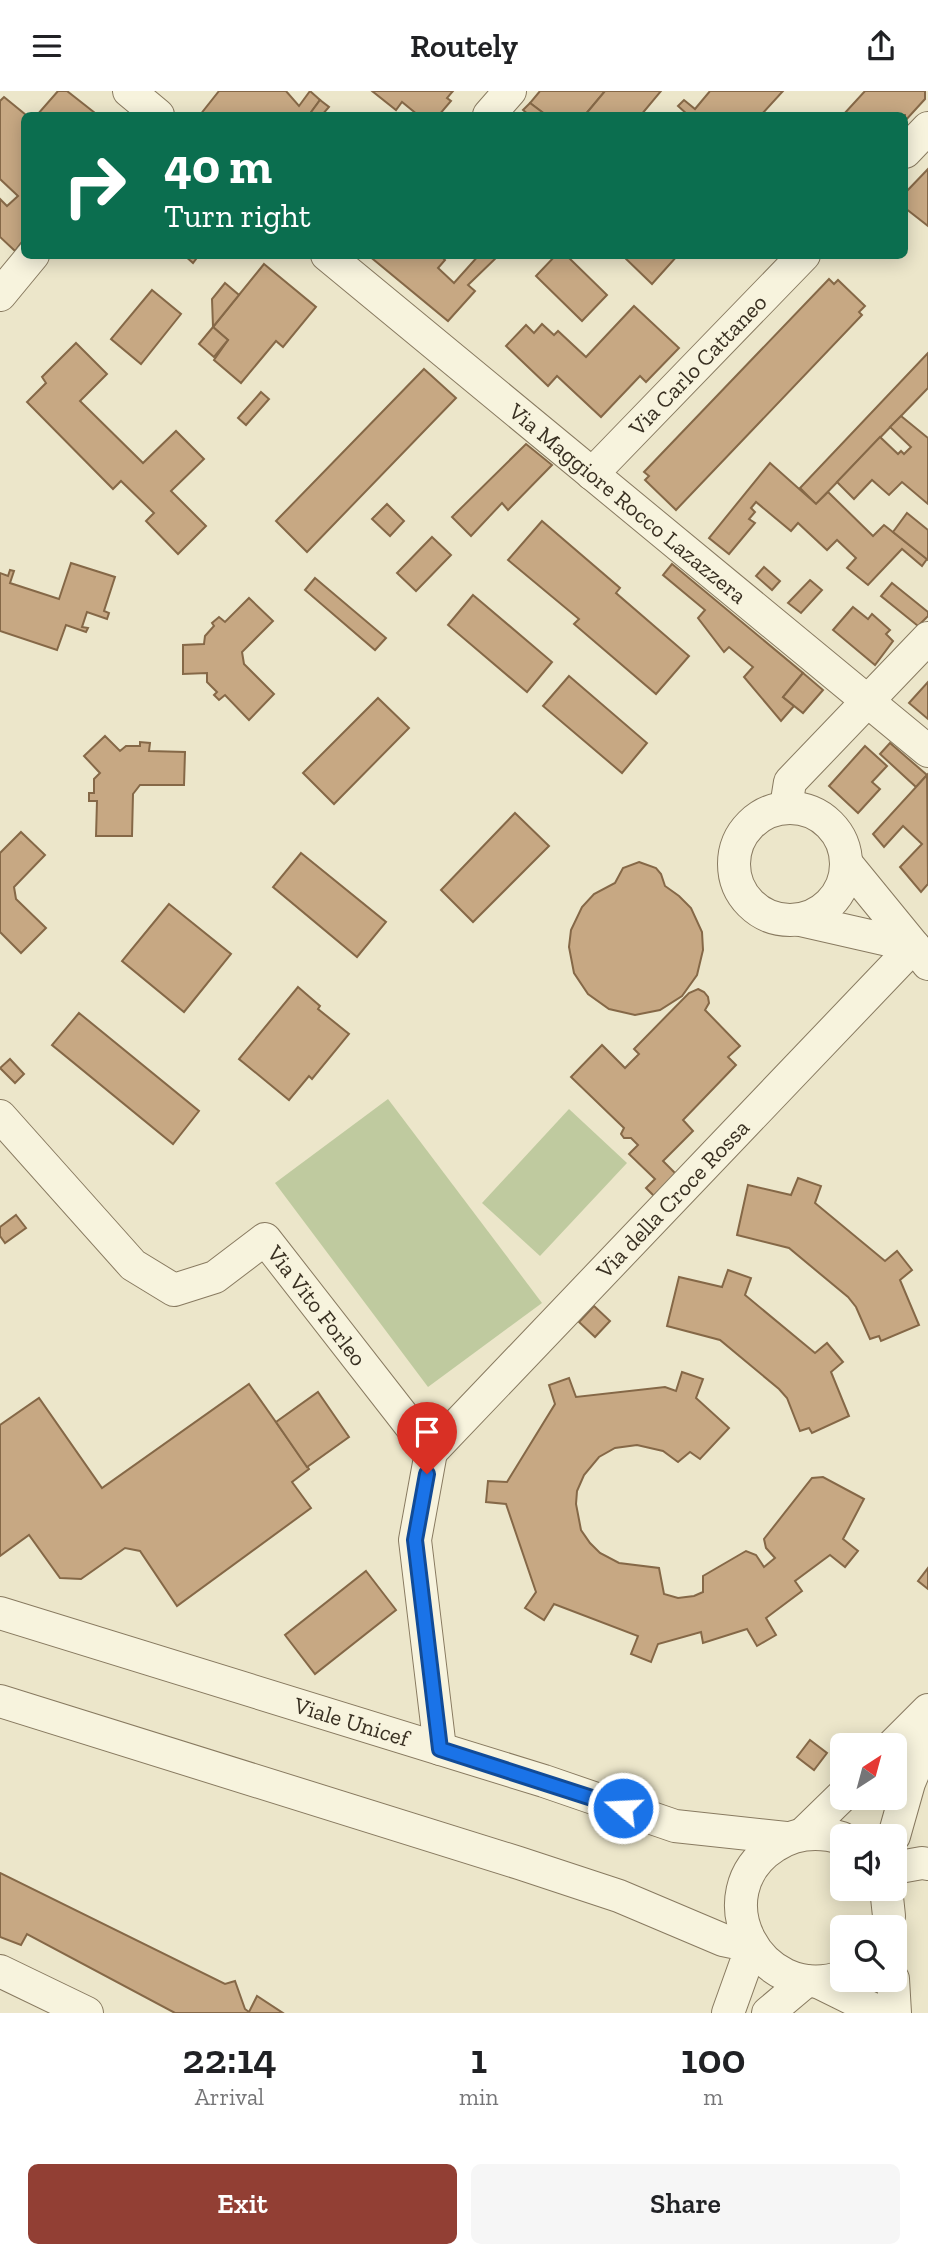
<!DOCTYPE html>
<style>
body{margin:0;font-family:"Zilla Slab",serif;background:#f6f6f6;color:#202124;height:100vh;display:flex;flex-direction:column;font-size:26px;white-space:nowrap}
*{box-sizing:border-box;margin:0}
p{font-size:23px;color:#757577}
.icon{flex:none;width:38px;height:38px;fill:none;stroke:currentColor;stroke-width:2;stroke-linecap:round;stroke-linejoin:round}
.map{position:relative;height:1922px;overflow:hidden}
.side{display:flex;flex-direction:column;background:#fff;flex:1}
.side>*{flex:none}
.top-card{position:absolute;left:21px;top:21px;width:887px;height:147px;border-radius:10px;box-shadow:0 4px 18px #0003;background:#0b6e4f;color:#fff;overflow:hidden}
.needle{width:46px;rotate:36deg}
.controls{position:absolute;left:830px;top:1642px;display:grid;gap:14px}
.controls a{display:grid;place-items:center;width:77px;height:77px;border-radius:10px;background:#fff;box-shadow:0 4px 18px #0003;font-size:35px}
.pin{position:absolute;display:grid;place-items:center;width:60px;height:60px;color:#fff;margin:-72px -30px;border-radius:50% 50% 50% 0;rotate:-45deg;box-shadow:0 0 7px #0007}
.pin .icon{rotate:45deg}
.me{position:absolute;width:77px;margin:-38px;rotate:289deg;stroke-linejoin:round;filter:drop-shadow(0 0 5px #0008)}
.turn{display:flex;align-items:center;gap:24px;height:147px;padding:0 28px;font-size:32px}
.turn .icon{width:91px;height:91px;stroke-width:2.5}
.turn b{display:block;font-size:49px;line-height:60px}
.eta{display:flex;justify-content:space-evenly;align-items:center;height:119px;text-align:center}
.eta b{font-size:42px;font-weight:600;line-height:49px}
.action{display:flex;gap:14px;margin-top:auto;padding:14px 28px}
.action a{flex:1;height:80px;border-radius:10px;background:#923f34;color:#fff;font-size:28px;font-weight:600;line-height:80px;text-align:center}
.action a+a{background:#f6f6f6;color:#202124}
header{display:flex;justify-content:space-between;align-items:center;height:91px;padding:0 28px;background:#fff;font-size:32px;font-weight:600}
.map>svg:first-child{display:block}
.green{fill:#bfca9f}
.building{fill:#c7a883;stroke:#856847;stroke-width:2}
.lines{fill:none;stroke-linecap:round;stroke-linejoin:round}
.minor-casing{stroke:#887a60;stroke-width:34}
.minor{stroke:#f7f3dd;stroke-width:32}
.route-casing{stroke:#114b97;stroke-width:18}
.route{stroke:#1a73e8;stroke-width:12}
.labels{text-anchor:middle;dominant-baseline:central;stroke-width:7;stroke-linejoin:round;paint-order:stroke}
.street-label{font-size:23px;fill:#393022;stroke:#f4f0da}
</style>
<header><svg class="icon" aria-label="menu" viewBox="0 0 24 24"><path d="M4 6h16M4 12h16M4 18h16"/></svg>Routely<svg class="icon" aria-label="share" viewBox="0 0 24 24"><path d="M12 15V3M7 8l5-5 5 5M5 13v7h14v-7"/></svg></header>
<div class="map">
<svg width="928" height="1922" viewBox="0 0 928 1922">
<rect width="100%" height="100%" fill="#ece6ca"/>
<g class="green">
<polygon points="388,1008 542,1212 428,1296 275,1092"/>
<polygon points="569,1018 627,1072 540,1165 482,1112"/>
</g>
<g class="building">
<polygon points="58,0 67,0 95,22 94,24 37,24"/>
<polygon points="219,0 286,0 299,15 310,0 320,9 309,24 200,24"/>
<polygon points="372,0 453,0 447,7 451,10 439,24 418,24 402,11 396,19"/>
<polygon points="540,0 605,0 585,24 546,24 530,12"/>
<polygon points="605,0 661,0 641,24 585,24"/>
<polygon points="710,0 783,0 761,24 688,24 678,15 684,9 695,18"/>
<polygon points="865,0 925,0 925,8 905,30 905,24 843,24"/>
<polygon points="4,6 26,24 24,148 15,160 0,146 0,108 7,115 18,105 0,88 0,10"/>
<polygon points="320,9 329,16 322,24 309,24"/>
<polygon points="530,12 546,24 529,24 523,19"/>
<polygon points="928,78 928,135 905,117 905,102"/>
<polygon points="184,164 199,164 193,172"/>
<polygon points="368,164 440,164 445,169 438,177 454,192 479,164 499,164 468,194 475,200 448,230"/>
<polygon points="556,164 566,164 607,204 582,230 536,185"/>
<polygon points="622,164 678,164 652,193"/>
<polygon points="264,173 316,216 283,256 276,250 241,292 214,269 228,249 213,236"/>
<polygon points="829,188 834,193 838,189 865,215 859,221 862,224 676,419 645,389 649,385 644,381"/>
<polygon points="225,192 239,204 213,236 212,208"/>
<polygon points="152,199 181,223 141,273 111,248"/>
<polygon points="634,215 679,257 646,291 640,285 601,326 557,285 548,295 506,255 526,234 534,242 542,233 554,244 558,240 586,266"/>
<polygon points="213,236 228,249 214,266 199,253"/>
<polygon points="76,252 107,283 80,310 143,372 176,340 204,368 171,400 206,435 178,463 146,430 154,422 121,390 113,398 27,311 46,292 42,286"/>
<polygon points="928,262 928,297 816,413 800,397"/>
<polygon points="424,278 456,307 307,461 276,430"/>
<polygon points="261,301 269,308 246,334 238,327"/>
<polygon points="901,325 928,347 928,413 902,391 889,404 872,389 854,408 837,391 880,346 898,363 901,360 904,363 911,356 890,336"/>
<polygon points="526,353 552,374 508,419 502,412 471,445 452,426"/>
<polygon points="770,372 816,413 828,401 873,445 884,434 927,468 922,475 902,458 868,494 847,477 856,467 837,449 827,459 798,432 791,440 756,411 751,417 755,421 749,428 755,432 729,463 709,447"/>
<polygon points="387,413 404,430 390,445 372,428"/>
<polygon points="907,422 928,439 928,469 893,441"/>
<polygon points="542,430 620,497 616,502 689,565 656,603 574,533 579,528 508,469"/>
<polygon points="432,446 451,464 416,500 397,482"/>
<polygon points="71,472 115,486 104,520 109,522 107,528 87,521 82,536 88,537 86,541 66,534 57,559 0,540 0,482 8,485 10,479 14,480 10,492 59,508"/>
<polygon points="672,473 803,582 783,606 794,615 781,630 744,586 753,576 729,556 724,561 698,527 705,519 663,484"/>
<polygon points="764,476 780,490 772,499 756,485"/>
<polygon points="315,487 386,547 375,559 305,499"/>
<polygon points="810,489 822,499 801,522 788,512"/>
<polygon points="892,492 928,521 928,525 918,535 881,505"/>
<polygon points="473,504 552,571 527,601 448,534"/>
<polygon points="249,507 273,530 242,561 244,573 274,603 249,629 225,604 219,609 214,604 217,601 207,591 207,582 183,583 183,554 204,553 205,545 214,535 212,532 219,526 225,531"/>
<polygon points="853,516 868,528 872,523 890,539 886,543 893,550 875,574 833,539"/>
<polygon points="803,582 823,599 803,622 783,606"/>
<polygon points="569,585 647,652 622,682 543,615"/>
<polygon points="928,591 928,628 909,612"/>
<polygon points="378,607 409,637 334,713 303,682"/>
<polygon points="105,645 120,660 126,655 140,655 140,651 150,652 149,660 185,661 184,694 140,694 133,703 132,745 96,745 97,710 89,710 89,702 94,702 94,688 100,682 84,665"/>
<polygon points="890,652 927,684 916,696 880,663"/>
<polygon points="865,655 887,675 872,691 880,698 858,722 829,695"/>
<polygon points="927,684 928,793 921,801 900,776 922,753 903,735 884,756 873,743"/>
<polygon points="515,722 549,755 473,831 441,799"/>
<polygon points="21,741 45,764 14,796 16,808 46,837 21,862 0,841 0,762"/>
<polygon points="301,762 386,831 357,866 273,796"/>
<polygon points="639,771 656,777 661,783 665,795 679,805 691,817 702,841 703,859 697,884 682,905 660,919 635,924 609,918 588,903 574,882 569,856 571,839 582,816 594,803 615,792 623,777"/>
<polygon points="169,813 231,863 184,921 122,870"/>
<polygon points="298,896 320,915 318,918 349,943 312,988 309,985 289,1009 239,968"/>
<polygon points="698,898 704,901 708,906 709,912 705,919 740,955 728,966 736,974 683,1029 693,1040 663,1070 682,1089 660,1111 646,1097 655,1088 629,1063 638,1054 631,1047 624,1047 621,1043 624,1037 571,986 602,954 625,977 639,963 634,958 689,902"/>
<polygon points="79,922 199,1020 173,1053 52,954"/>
<polygon points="10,968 24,983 15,992 0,977"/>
<polygon points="798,1087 821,1095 815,1112 885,1170 897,1160 912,1179 900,1189 919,1234 881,1250 879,1245 870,1248 856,1216 848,1206 789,1157 737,1144 748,1094 791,1104"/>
<polygon points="16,1124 26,1137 5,1152 0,1145 0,1136"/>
<polygon points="728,1179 751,1187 745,1204 815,1262 827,1252 843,1271 831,1281 849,1325 812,1342 809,1337 800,1340 787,1307 779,1298 720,1249 667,1235 679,1186 722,1196"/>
<polygon points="594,1215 610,1230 595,1246 579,1231"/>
<polygon points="682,1281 703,1288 696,1307 729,1337 700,1368 690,1361 678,1371 663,1360 637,1354 615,1357 599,1366 584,1384 577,1400 576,1413 581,1439 590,1452 600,1462 619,1472 659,1477 664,1503 678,1507 694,1505 703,1501 703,1485 746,1460 756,1464 764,1476 775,1467 766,1457 764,1448 812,1387 823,1386 864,1408 843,1448 858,1460 845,1476 830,1464 795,1490 802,1500 766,1527 776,1544 757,1555 747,1538 703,1552 701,1541 658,1553 651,1571 631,1563 638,1545 554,1513 544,1529 525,1517 536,1501 506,1413 486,1411 488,1390 507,1391 555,1313 549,1294 569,1287 576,1306 665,1296 676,1300"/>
<polygon points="249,1293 309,1378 292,1391 311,1417 177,1515 140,1460 125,1457 81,1488 60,1487 29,1444 0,1465 0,1334 39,1307 102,1397"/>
<polygon points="318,1301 349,1346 307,1376 276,1331"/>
<polygon points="928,1477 928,1498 918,1490"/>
<polygon points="366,1480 396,1519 315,1583 285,1544"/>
<polygon points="810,1649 827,1662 814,1679 797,1666"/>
<polygon points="0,1782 225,1893 235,1890 245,1918 249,1921 257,1905 283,1922 175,1922 27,1843 21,1854 0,1846"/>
</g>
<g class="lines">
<defs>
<g id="minor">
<polyline points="129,0 158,24"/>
<polyline points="489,24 510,0"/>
<polyline points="905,61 928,37"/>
<path id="s1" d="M 327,164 L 928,660"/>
<polyline points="0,204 33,164"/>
<path id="s2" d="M 592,383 L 804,164"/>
<polyline points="786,716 790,691 928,547"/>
<circle cx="790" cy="773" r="56"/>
<polyline points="800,829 914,855 847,773"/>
<path id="s3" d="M 0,1025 L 133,1174 L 174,1199 L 215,1186 L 265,1148 L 431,1361"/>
<path id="s4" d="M 431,1361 L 914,855 L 928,873"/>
<polyline points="431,1361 415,1449 440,1658"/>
<path id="s5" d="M 0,1522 L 544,1690 L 675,1735 L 786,1747"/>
<polyline points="0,1610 519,1772 619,1805 723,1849 752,1855 728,1922"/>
<polyline points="893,1654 928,1619"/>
<polyline points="804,1742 842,1705"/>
<polyline points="894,1745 909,1692 928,1646"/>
<path d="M 842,1747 C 818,1740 796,1741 775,1755 C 701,1802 759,1914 842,1886"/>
<polyline points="894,1777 922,1772 928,1773"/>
<polyline points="886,1797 889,1825 887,1836"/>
<polyline points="0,1880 87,1922"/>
<polyline points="893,1888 895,1922"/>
<polyline points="818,1891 881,1922"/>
<polyline points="768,1922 806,1890"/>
</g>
</defs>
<use href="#minor" class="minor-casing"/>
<use href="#minor" class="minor"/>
</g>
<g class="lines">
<defs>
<polyline id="route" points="427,1383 415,1449 440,1658 623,1717"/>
</defs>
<use href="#route" class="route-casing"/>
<use href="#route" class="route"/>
</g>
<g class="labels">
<g class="street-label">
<text stroke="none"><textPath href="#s2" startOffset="152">Via Carlo Cattaneo</textPath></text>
<text stroke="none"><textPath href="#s1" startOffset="390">Via Maggiore Rocco Lazazzera</textPath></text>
<text stroke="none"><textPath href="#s4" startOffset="350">Via della Croce Rossa</textPath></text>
<text stroke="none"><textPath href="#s3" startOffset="438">Via Vito Forleo</textPath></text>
<text stroke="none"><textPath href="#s5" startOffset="368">Viale Unicef</textPath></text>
</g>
</g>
</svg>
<div class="controls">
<a><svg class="needle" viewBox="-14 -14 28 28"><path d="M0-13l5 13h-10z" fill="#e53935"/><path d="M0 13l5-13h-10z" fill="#757577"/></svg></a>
<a><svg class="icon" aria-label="sound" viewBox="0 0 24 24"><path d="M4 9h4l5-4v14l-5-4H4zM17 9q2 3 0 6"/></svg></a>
<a><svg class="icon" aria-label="search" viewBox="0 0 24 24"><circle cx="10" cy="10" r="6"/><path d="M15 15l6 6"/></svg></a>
</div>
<div class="pin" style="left:427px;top:1383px;background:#d93025"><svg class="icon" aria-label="arrive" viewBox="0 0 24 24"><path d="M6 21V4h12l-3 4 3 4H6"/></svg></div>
<svg class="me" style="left:623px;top:1717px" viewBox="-20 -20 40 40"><circle r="17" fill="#1a73e8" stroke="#fff" stroke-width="3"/><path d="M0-11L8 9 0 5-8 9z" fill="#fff"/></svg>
<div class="top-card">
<div class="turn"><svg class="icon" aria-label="right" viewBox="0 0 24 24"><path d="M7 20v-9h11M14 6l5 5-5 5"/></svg><div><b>40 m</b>Turn right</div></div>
</div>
</div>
<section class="side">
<div class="eta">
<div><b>22:14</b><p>Arrival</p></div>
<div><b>1</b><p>min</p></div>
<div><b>100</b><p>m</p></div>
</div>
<div class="action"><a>Exit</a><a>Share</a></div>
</section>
